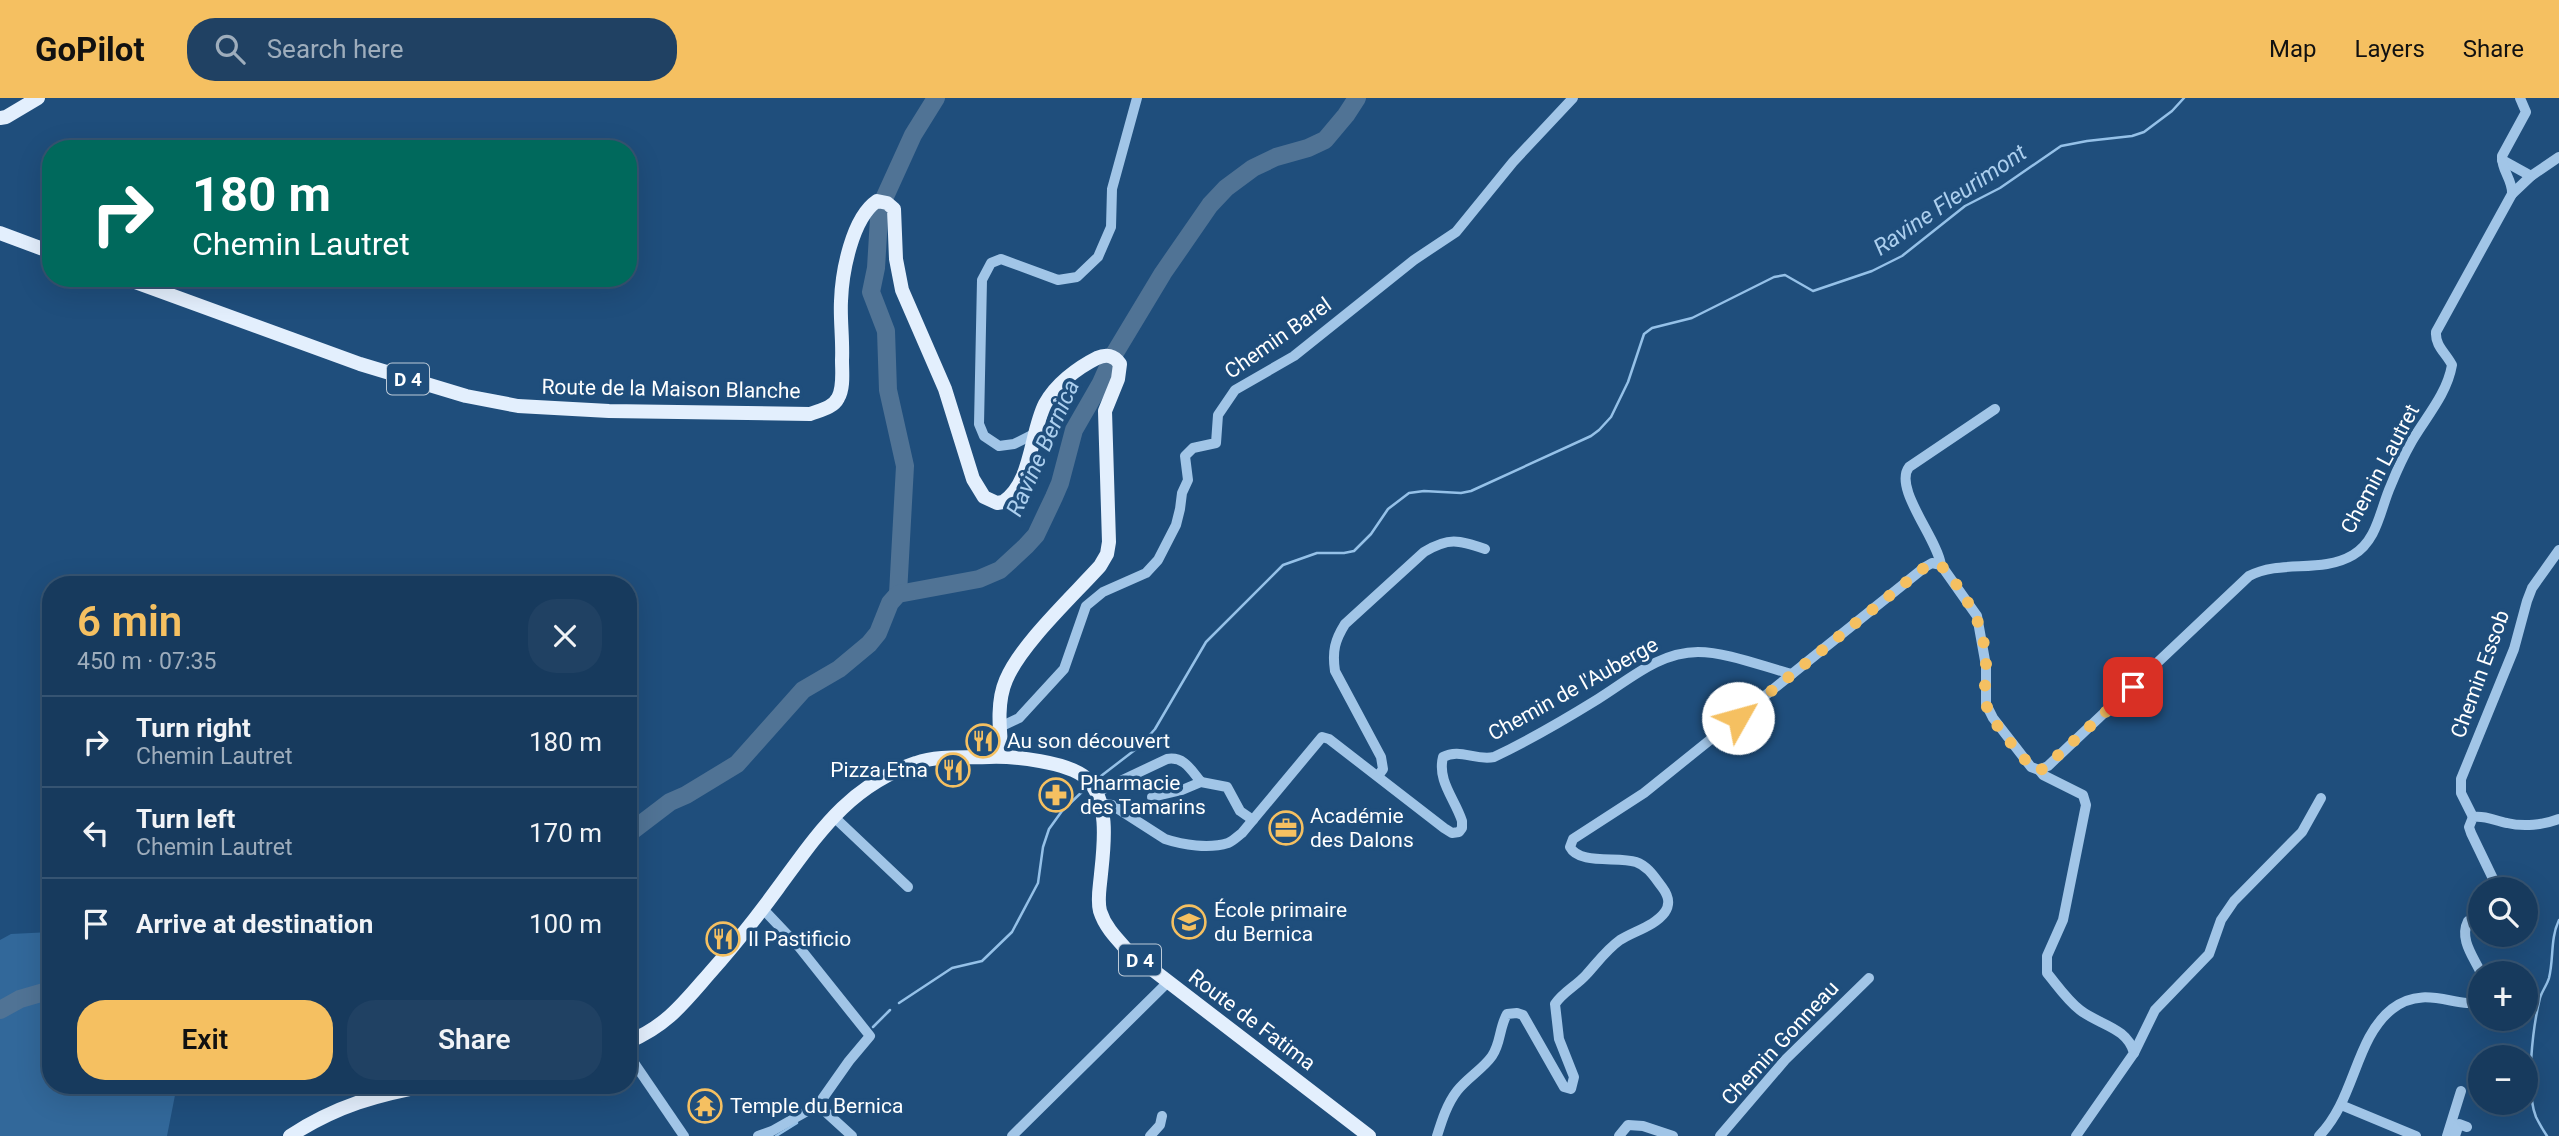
<!DOCTYPE html>
<meta charset="utf-8">
<style>
body{margin:0;font-family:Roboto,sans-serif;background:#204163;color:#f1f3f6;height:100vh;display:flex;flex-direction:column;font-size:26px;white-space:nowrap}
*{box-sizing:border-box;margin:0}
p{font-size:23px;color:#9eadbc}
.icon{flex:none;width:38px;height:38px;fill:none;stroke:currentColor;stroke-width:2;stroke-linecap:round;stroke-linejoin:round}
.map{position:relative;flex:1;overflow:hidden}
.sheet{position:absolute;left:42px;top:478px;width:595px;height:518px;display:flex;flex-direction:column;background:#173a5d;border-radius:28px;box-shadow:0 7px 28px #0002,0 0 0 2px #365472}
.sheet>*{flex:none}
.banner{position:absolute;left:42px;top:42px;width:595px;height:147px;border-radius:28px;box-shadow:0 7px 28px #0002,0 0 0 2px #365472;background:#00695c;color:#fff;overflow:hidden}
.tools{position:absolute;left:2468px;top:779px;display:grid;gap:14px}
.tools a{display:grid;place-items:center;width:70px;height:70px;border-radius:50%;background:#173a5d;box-shadow:0 7px 28px #0002,0 0 0 2px #365472;font-size:35px}
.pin{position:absolute;display:grid;place-items:center;width:60px;height:60px;color:#fff;margin:-30px;border-radius:14px;box-shadow:0 4px 10px #0006}
.me{position:absolute;width:77px;margin:-38px;rotate:52deg;stroke-linejoin:round;filter:drop-shadow(0 0 5px #0008)}
.turn{display:flex;align-items:center;gap:24px;height:147px;padding:0 35px;font-size:32px}
.turn .icon{width:91px;height:91px;stroke-width:2.5}
.turn b{display:block;font-size:49px;line-height:60px}
.round{display:grid;place-items:center;flex:none;width:74px;height:74px;border-radius:28px;background:#204163}
.overview{display:flex;align-items:center;justify-content:space-between;height:119px;padding:0 35px}
h1{font-size:42px;font-weight:600;line-height:52px;color:#f5c061}
.primary-button{display:flex;gap:14px;margin-top:auto;padding:14px 35px}
.primary-button a{flex:1;height:80px;border-radius:28px;background:#f5c061;color:#111;font-size:28px;font-weight:600;line-height:80px;text-align:center}
.primary-button a+a{background:#204163;color:#f1f3f6}
ul{padding:0;list-style:none}
li{display:flex;align-items:center;gap:21px;height:91px;padding:0 35px;border-top:2px solid #365472}
li div{flex:1}
li b{display:block;font-size:26px}
li em{font-style:normal}
header{display:flex;align-items:center;gap:42px;box-sizing:border-box;height:98px;padding:0 35px;background:#f5c061;color:#111}
header strong{font-size:33px}
nav{display:flex;gap:38px;margin-inline-start:auto;font-size:24px}
.search{width:490px;height:63px;background:#204163;display:flex;align-items:center;gap:18px;box-sizing:border-box;padding:0 24px;border-radius:28px;color:#9eadbc;font-size:26px}
.map>svg:first-child{display:block}
.green{fill:#32689a}
.lines{fill:none;stroke-linecap:round;stroke-linejoin:round}
.stream{stroke:#95c1e8;stroke-width:2.5}
.river{stroke:#507395;stroke-width:18}
.minor{stroke:#a1c5e7;stroke-width:10}
.major{stroke:#e3effd;stroke-width:14}
.route{stroke:#f5c061;stroke-width:12;stroke-dasharray:0 21.6}
.labels{text-anchor:middle;dominant-baseline:central;stroke-width:7;stroke-linejoin:round;paint-order:stroke}
.shield{fill:#1f4e7c;stroke:#bccad8;stroke-width:2}
.shield-label{font-size:19px;font-weight:bold;fill:#fff}
.street-label{font-size:21px;fill:#fff;stroke:#1f4e7c}
.poi-label{font-size:21px;fill:#fff;stroke:#1f4e7c;text-anchor:start}
.water-label{font-size:23px;font-style:italic;fill:#accfee;stroke:#1f4e7c}
</style>
<header>
<strong>GoPilot</strong>
<div class="search"><svg class="icon" aria-label="search" viewBox="0 0 24 24"><circle cx="10" cy="10" r="6"/><path d="M15 15l6 6"/></svg>Search here</div>
<nav><a>Map</a><a>Layers</a><a>Share</a></nav>
</header>
<div class="map">
<svg width="2559" height="1038" viewBox="0 0 2559 1038">
<rect width="100%" height="100%" fill="#1f4e7c"/>
<polygon class="green" points="51,834 51,987 177,987 167,1038 0,1038 0,842 11,836"/>
<g class="lines">
<g class="stream">
<polyline points="1101,678 1140,648 1155,631 1206,544 1283,467 1317,455 1344,455 1354,453 1371,436 1388,411 1409,395 1424,393 1461,395 1471,393 1591,338 1599,332 1611,319 1628,284 1644,236 1652,230 1692,220 1774,179 1785,177 1813,193 1872,173 1902,158 1965,108 2000,90 2061,48 2087,43 2132,38 2144,34 2172,13 2184,0"/>
<polyline points="899,905 952,870 982,863 1012,834 1038,785 1043,749 1049,731 1062,713 1084,692"/>
<polyline points="873,929 890,912"/>
<polyline points="776,1038 797,1025"/>
<path d="M 2547,1038 C 2543,1032 2539,1025 2536,1019 C 2525,992 2533,928 2540,900 C 2542,893 2547,887 2549,880 C 2554,860 2550,841 2559,822"/>
</g>
<g class="river">
<polyline points="898,496 905,368 888,292 886,233 871,194 876,170 879,120 883,103 913,37 936,0"/>
<polyline points="628,736 670,704 686,697 737,666 803,592 839,571 869,546 878,535 890,505 898,496 979,481 1000,472 1026,448 1036,437 1054,399 1060,385 1074,332 1101,285 1113,258 1163,175 1210,107 1226,90 1253,70 1276,59 1308,50 1325,42 1346,17 1357,0"/>
<polyline points="0,912 20,901 51,892"/>
</g>
<g class="minor">
<polyline points="2502,62 2531,78"/>
<polyline points="2512,96 2531,78 2559,59"/>
<polyline points="1034,336 1014,346 999,348 984,338 979,326 982,182 991,165 1001,161 1058,182 1077,179 1098,159 1111,129 1112,91 1137,0"/>
<path d="M 1941,467 C 1937,440 1893,390 1909,369 L 1995,311"/>
<polyline points="1000,629 1019,620 1064,571 1086,508 1103,494 1146,475 1158,462 1176,427 1180,411 1182,395 1188,382 1185,358 1193,350 1216,345 1218,317 1235,292 1294,258 1414,162 1456,134 1513,64 1573,0"/>
<path d="M 2039,672 L 2043,677 L 2083,697 L 2086,707 L 2063,822 L 2047,858 L 2047,875 C 2057,887 2067,902 2080,912 C 2099,927 2127,929 2134,955 L 2076,1038"/>
<path d="M 1378,678 L 1383,671 L 1381,659 L 1335,573 C 1332,553 1335,542 1345,526 L 1424,454 C 1449,439 1458,442 1485,451"/>
<path d="M 1095,695 L 1167,661 C 1184,658 1191,672 1201,684"/>
<polyline points="1152,699 1182,692 1201,684 1227,689 1240,713 1253,722"/>
<path d="M 1100,705 L 1112,707 L 1165,741 C 1183,747 1209,751 1228,745 C 1233,743 1238,738 1242,735 L 1322,639 L 1329,641 L 1444,730 L 1452,735 L 1459,734 L 1462,730 L 1462,723 C 1455,701 1437,683 1443,659 C 1460,650 1475,663 1494,659 C 1530,642 1564,622 1598,601 C 1629,582 1659,554 1698,554 C 1727,554 1764,569 1792,576"/>
<polyline points="833,718 908,789"/>
<polyline points="2473,719 2461,695 2461,681 2514,551 2527,503 2532,490 2559,452"/>
<path d="M 2498,791 L 2471,735 L 2469,729 L 2473,719 C 2486,717 2495,723 2507,725 C 2523,729 2544,727 2559,721"/>
<path d="M 2480,824 L 2468,823 C 2459,841 2473,858 2481,875"/>
<polyline points="2134,955 2155,912 2209,856 2221,822 2234,803 2302,734 2321,700"/>
<polyline points="628,956 684,1038"/>
<polyline points="818,1007 852,1038"/>
<polyline points="2341,1007 2416,1038"/>
<polyline points="758,1038 772,1033 818,1007 849,963 870,938 799,849 763,811"/>
<polyline points="1012,1038 1168,884"/>
<polyline points="1150,1038 1160,1027 1162,1018"/>
<path d="M 1437,1038 C 1442,1022 1447,1006 1457,993 C 1467,980 1483,971 1492,958 C 1501,945 1499,930 1507,916 L 1517,915 L 1523,917 L 1564,989 L 1571,991 L 1574,979 L 1559,941 L 1555,906 C 1563,894 1576,888 1586,877 C 1597,865 1606,852 1620,842 C 1634,833 1655,828 1665,814 C 1671,805 1668,797 1662,789 C 1655,780 1648,768 1636,764 C 1618,758 1579,767 1570,749 L 1573,741 L 1644,695 L 1925,469 L 1932,465 L 1941,467 L 1977,518 L 1986,568 L 1986,606 L 1993,620 L 2031,669 L 2039,672 L 2048,668 L 2249,478 C 2281,461 2321,476 2353,457 C 2378,442 2380,411 2391,387 C 2397,372 2404,357 2412,343 C 2426,319 2447,296 2452,267 C 2446,255 2435,248 2436,234 L 2512,96 C 2513,82 2501,72 2502,58 L 2526,14 L 2520,0"/>
<polyline points="1619,1038 1628,1027 1643,1028 1673,1038"/>
<polyline points="1720,1038 1785,962 1869,880"/>
<path d="M 2319,1038 C 2355,1002 2355,940 2392,911 C 2426,884 2462,914 2480,902"/>
<polyline points="2447,1038 2461,993"/>
<polyline points="2455,1038 2459,1026 2467,1029"/>
</g>
<g class="major">
<polyline points="0,20 6,19 38,0"/>
<polyline points="0,135 51,154"/>
<path d="M 124,180 L 360,266 L 466,298 L 518,308 L 609,313 L 810,316 C 820,312 833,310 838,300 C 844,290 842,274 842,262 C 843,242 840,222 841,203 C 842,174 852,120 877,103 L 887,105 L 894,111 L 896,161 L 902,192 L 945,291 L 973,381 L 984,399 L 997,405 L 1003,404 C 1032,385 1030,336 1045,306 C 1055,287 1077,270 1097,260 C 1106,256 1114,257 1120,266 L 1118,281 L 1105,313 L 1109,444 L 1107,456 L 1100,468 C 1073,498 1021,546 1006,582 C 996,605 1000,634 1002,658"/>
<path d="M 628,944 C 666,928 682,907 708,877 C 733,849 756,820 778,790 C 818,736 848,688 916,665 C 938,657 965,660 989,659 C 1014,658 1068,664 1086,680 C 1110,702 1104,748 1101,776 C 1100,788 1097,802 1100,813 C 1105,829 1116,840 1127,852 L 1369,1038"/>
<path d="M 290,1038 C 336,1008 378,996 431,987"/>
</g>
</g>
<g class="lines">
<path class="route" d="M 1738,620 L 1925,469 C 1939,462 1946,471 1954,483 C 1974,513 1984,528 1986,566 C 1987,580 1982,595 1987,609 C 1996,631 2017,651 2031,669 L 2036,672 L 2043,671 L 2133,589"/>
</g>
<defs>
<symbol id="restaurant-ring" viewBox="-11 -11 22 22"><circle r="9.5" fill="#1f4e7c" stroke="#f5c061" stroke-width="1.5"/><path d="M-5-6h1v4h1v-4h1v4h1v-4h1v5L-1.5 .5V6h-2V.5L-5-1ZM5-6V6H3V1.5H1.5Q1.5-4 5-6Z" fill="#f5c061"/></symbol>
<symbol id="pharmacy-ring" viewBox="-11 -11 22 22"><circle r="9.5" fill="#1f4e7c" stroke="#f5c061" stroke-width="1.5"/><path d="M-2-6h4v4h4v4h-4v4h-4v-4h-4v-4h4Z" fill="#f5c061"/></symbol>
<symbol id="office-ring" viewBox="-11 -11 22 22"><circle r="9.5" fill="#1f4e7c" stroke="#f5c061" stroke-width="1.5"/><path d="M-6-3h4V-5.5h4V-3h4V5H-6ZM-1-4.5V-3h2v-1.5ZM-6 0V1H6V0Z" fill="#f5c061"/></symbol>
<symbol id="school-ring" viewBox="-11 -11 22 22"><circle r="9.5" fill="#1f4e7c" stroke="#f5c061" stroke-width="1.5"/><path d="M0-5L7-2L0 1L-7-2ZM-4 1L0 2.5L4 1V4Q0 6-4 4Z" fill="#f5c061"/></symbol>
<symbol id="temple-ring" viewBox="-11 -11 22 22"><circle r="9.5" fill="#1f4e7c" stroke="#f5c061" stroke-width="1.5"/><path d="M0-6L5-2H3V0L6.5 2.5H4V6H1.5V3h-3V6H-4V2.5H-6.5L-3 0V-2H-5Z" fill="#f5c061"/></symbol>
</defs>
<g fill-rule="evenodd">
<use href="#restaurant-ring" x="964" y="624" width="38" height="38"/>
<use href="#restaurant-ring" x="934" y="653" width="38" height="38"/>
<use href="#pharmacy-ring" x="1037" y="678" width="38" height="38"/>
<use href="#office-ring" x="1267" y="711" width="38" height="38"/>
<use href="#school-ring" x="1170" y="805" width="38" height="38"/>
<use href="#restaurant-ring" x="704" y="822" width="38" height="38"/>
<use href="#temple-ring" x="686" y="989" width="38" height="38"/>
</g>
<g class="labels">
<g class="shield">
<rect x="387" y="265.5" width="42" height="31" rx="5"/>
<rect x="1119" y="846.5" width="42" height="31" rx="5"/>
</g>
<g class="shield-label">
<text x="408" y="281">D 4</text>
<text x="1140" y="862">D 4</text>
</g>
<g class="street-label">
<text transform="translate(1278 240) rotate(-35)">Chemin Barel</text>
<text transform="translate(671 291) rotate(1)">Route de la Maison Blanche</text>
<text transform="translate(2380 371) rotate(-62)">Chemin Lautret</text>
<text transform="translate(2480 576) rotate(-70)">Chemin Essob</text>
<text transform="translate(1573 591) rotate(-29)">Chemin de l'Auberge</text>
<text transform="translate(1252 922) rotate(37)">Route de Fatima</text>
<text transform="translate(1780 945) rotate(-47)">Chemin Gonneau</text>
</g>
<g class="poi-label">
<text x="1007" y="643">Au son découvert</text>
<text x="928" y="672" text-anchor="end">Pizza Etna</text>
<text x="1080" y="685">Pharmacie<tspan x="1080" dy="24">des Tamarins</tspan></text>
<text x="1310" y="718">Académie<tspan x="1310" dy="24">des Dalons</tspan></text>
<text x="1214" y="812">École primaire<tspan x="1214" dy="24">du Bernica</tspan></text>
<text x="748" y="841">Il Pastificio</text>
<text x="730" y="1008">Temple du Bernica</text>
</g>
<g class="water-label">
<text transform="translate(1950 102) rotate(-34)">Ravine Fleurimont</text>
<text transform="translate(1043 350) rotate(-66)">Ravine Bernica</text>
</g>
</g>
</svg>
<div class="tools">
<a><svg class="icon" aria-label="search" viewBox="0 0 24 24"><circle cx="10" cy="10" r="6"/><path d="M15 15l6 6"/></svg></a>
<a>+</a>
<a>−</a>
</div>
<div class="pin" style="left:2133px;top:589px;background:#d93025"><svg class="icon" aria-label="arrive" viewBox="0 0 24 24"><path d="M6 21V4h12l-3 4 3 4H6"/></svg></div>
<svg class="me" style="left:1738px;top:620px" viewBox="-20 -20 40 40"><circle r="19" fill="#fff"/><path d="M0-13L10 11 0 6-10 11z" fill="#f5c061"/></svg>
<div class="banner">
<div class="turn"><svg class="icon" aria-label="right" viewBox="0 0 24 24"><path d="M7 20v-9h11M14 6l5 5-5 5"/></svg><div><b>180 m</b>Chemin Lautret</div></div>
</div>
<section class="sheet">
<div class="overview"><div><h1>6 min</h1><p>450 m · 07:35</p></div><a class="round"><svg class="icon" aria-label="close" viewBox="0 0 24 24"><path d="M6 6l12 12M18 6L6 18"/></svg></a></div>
<ul>
<li><svg class="icon" aria-label="right" viewBox="0 0 24 24"><path d="M7 20v-9h11M14 6l5 5-5 5"/></svg><div><b>Turn right</b><p>Chemin Lautret</p></div><em>180 m</em></li>
<li><svg class="icon" aria-label="left" viewBox="0 0 24 24"><path d="M17 20v-9H6M10 6l-5 5 5 5"/></svg><div><b>Turn left</b><p>Chemin Lautret</p></div><em>170 m</em></li>
<li><svg class="icon" aria-label="arrive" viewBox="0 0 24 24"><path d="M6 21V4h12l-3 4 3 4H6"/></svg><div><b>Arrive at destination</b></div><em>100 m</em></li>
</ul>
<div class="primary-button"><a>Exit</a><a>Share</a></div>
</section>
</div>
